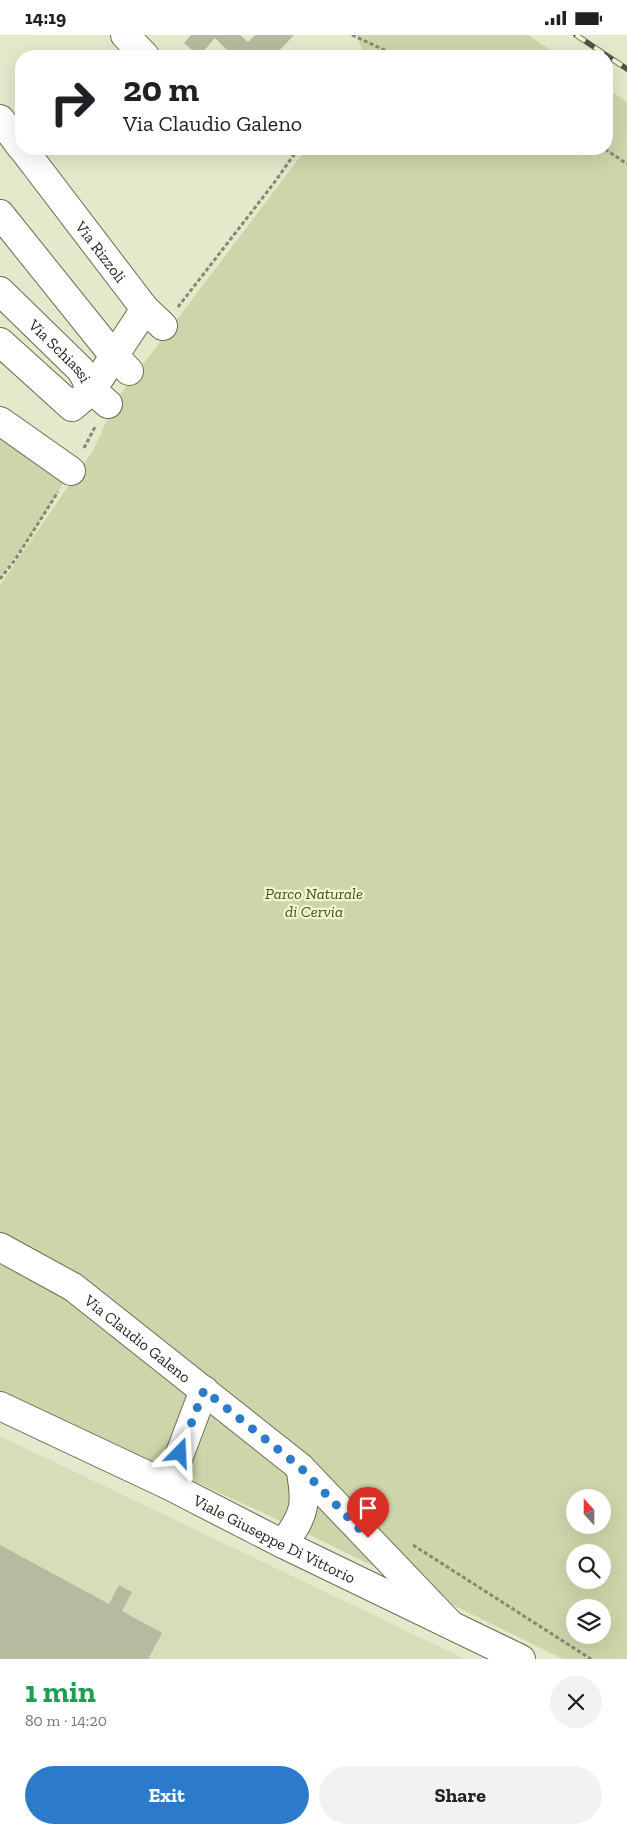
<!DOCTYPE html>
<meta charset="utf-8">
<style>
body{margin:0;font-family:"Zilla Slab",serif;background:#f2f2f2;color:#202124;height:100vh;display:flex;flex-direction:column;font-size:19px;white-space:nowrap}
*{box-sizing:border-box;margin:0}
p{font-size:16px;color:#757577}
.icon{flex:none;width:28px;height:28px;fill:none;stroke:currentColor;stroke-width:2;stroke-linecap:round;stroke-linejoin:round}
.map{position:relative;height:1624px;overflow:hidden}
.sheet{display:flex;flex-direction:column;background:#fff;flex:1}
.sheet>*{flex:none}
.top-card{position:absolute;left:15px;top:15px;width:598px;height:105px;border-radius:20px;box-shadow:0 5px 20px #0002;background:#fff;color:#202124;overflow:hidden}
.needle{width:32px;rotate:339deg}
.tools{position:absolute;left:566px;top:1454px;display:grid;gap:10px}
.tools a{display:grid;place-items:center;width:45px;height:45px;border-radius:50%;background:#fff;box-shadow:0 5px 20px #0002;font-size:25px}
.pin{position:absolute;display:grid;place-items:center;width:42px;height:42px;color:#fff;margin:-51px -21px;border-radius:50% 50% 50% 0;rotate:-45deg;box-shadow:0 0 5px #0007}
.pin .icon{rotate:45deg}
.me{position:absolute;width:55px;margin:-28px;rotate:21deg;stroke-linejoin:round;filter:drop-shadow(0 0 4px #0008)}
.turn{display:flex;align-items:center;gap:18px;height:105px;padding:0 25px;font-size:22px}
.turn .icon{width:65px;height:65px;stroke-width:2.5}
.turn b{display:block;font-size:35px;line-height:42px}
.round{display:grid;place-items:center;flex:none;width:52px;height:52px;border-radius:26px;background:#f2f2f2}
.overview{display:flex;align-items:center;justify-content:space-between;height:85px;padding:0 25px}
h1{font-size:30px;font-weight:700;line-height:38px;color:#1e9e55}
.button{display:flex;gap:10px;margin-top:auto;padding:10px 25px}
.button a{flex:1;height:58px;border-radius:30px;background:#2c7bcb;color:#fff;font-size:20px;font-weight:700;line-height:58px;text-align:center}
.button a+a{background:#f2f2f2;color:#202124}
.status{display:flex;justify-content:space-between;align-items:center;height:35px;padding:0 25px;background:#fff;direction:ltr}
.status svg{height:14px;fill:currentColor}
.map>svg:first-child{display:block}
.built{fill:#d7dcb9}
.green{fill:#cfd5aa;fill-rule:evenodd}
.building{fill:#b6ba9e}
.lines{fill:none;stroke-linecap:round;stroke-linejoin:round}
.minor-casing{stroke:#696c52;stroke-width:30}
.path{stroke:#858874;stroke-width:3;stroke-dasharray:4 2.5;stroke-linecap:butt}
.minor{stroke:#fff;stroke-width:28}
.rail-casing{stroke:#525445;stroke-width:5.5}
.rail{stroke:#f2f6d8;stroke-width:4;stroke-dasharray:11;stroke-linecap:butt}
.route{stroke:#2c7bcb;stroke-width:9;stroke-dasharray:0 16.2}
.labels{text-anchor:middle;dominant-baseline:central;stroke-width:4.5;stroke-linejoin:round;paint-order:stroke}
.street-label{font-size:16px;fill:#1c1d13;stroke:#f2f6d8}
.park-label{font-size:16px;font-style:italic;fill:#4d5200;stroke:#f2f6d8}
</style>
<div class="status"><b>14:19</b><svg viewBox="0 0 49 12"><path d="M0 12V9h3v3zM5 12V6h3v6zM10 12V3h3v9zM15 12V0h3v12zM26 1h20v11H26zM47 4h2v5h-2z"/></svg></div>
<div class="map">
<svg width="627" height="1624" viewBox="0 0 627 1624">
<rect width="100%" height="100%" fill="#e4e9cb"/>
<polygon class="built" points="0,1401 465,1624 0,1624"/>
<g class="green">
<polygon points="357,0 528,0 559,21 364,21"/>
<path d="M 606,53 L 627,67 L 627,1624 L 563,1624 L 287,1489 L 0,1357 L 0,550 L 94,414 L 116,365 L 306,114 L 606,114 ZM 575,1462 L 602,1462 L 602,1490 L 575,1490 ZM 575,1518 L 602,1518 L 602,1545 L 575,1545 ZM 575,1572 L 602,1572 L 602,1600 L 575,1600 Z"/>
<polygon points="0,386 71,436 28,505 0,542"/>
</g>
<g class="building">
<polygon points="191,0 240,0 248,7 255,0 294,0 274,21 223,21 228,16 215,3 199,21 184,8"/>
<polygon points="0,1510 109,1569 119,1550 132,1557 122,1576 162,1598 148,1624 0,1624"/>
</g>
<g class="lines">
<defs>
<g id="minor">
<polyline points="125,0 145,21"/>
<polyline points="0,84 21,112"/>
<path id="s1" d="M 23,114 L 145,274 L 114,321 L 129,336"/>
<polyline points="0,179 114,321 92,355 108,369"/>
<path id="s2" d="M 0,256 L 81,335 L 92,355 L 72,372 L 0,307"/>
<polyline points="145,274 163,291"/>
<polyline points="0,386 71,436"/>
<path id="s3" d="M 0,1212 L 73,1252 L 300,1432 L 449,1588"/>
<path id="s4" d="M 0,1371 L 168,1450 L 283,1509 L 521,1624"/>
<polyline points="168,1450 204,1355"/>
<path d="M 283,1509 C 306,1478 307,1469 300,1432"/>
</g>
</defs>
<use href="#minor" class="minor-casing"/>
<g class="path">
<polyline points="352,0 397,21"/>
<polyline points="246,114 261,115 264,114"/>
<polyline points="605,114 627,129"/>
<polyline points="178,272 274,148 298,114"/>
<polyline points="84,413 96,390"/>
<polyline points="0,544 15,525 58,457"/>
<polyline points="413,1510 591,1624"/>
</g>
<use href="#minor" class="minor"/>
<defs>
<polyline id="rail" points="576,0 627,34"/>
</defs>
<use href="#rail" class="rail-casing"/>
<use href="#rail" class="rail"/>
</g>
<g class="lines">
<polyline class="route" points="180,1418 204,1355 300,1432 368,1503"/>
</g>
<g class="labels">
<g class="street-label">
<text stroke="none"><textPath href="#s1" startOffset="129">Via Rizzoli</textPath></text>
<text stroke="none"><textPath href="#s2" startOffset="85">Via Schiassi</textPath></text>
<text stroke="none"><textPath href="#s3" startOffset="166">Via Claudio Galeno</textPath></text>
<text stroke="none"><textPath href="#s4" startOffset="305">Viale Giuseppe Di Vittorio</textPath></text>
</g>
<g class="park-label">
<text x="314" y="858">Parco Naturale<tspan x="314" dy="18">di Cervia</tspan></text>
</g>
</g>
</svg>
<div class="tools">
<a><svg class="needle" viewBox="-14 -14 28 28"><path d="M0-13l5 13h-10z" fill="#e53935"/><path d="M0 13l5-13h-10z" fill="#757577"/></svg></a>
<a><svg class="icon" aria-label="search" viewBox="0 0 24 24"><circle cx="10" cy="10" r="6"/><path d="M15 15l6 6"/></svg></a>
<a><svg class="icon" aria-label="layers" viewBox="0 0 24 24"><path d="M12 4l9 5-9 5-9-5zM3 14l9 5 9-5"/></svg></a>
</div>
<div class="pin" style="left:368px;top:1503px;background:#d93025"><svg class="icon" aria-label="arrive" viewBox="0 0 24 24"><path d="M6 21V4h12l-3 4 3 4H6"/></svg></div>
<svg class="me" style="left:180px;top:1418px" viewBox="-20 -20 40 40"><path d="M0-17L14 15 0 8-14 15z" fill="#2c7bcb" stroke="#fff" stroke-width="4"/></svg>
<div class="top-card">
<div class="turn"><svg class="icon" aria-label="right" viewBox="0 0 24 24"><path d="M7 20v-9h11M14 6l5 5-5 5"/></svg><div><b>20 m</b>Via Claudio Galeno</div></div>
</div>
</div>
<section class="sheet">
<div class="overview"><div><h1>1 min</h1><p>80 m · 14:20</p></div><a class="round"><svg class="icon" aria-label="close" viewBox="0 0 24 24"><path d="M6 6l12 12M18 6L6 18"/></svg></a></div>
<div class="button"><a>Exit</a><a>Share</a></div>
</section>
